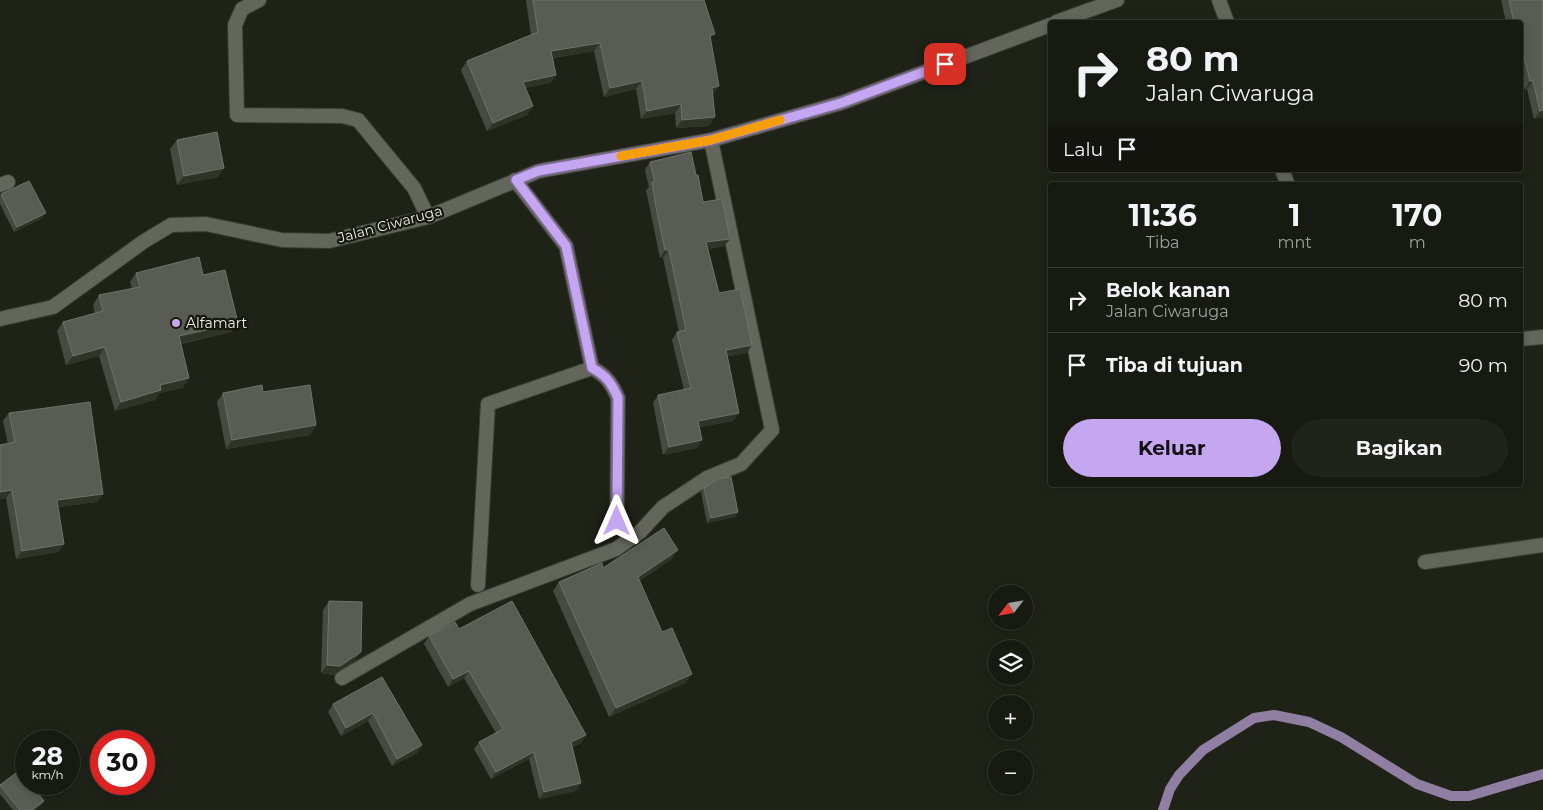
<!DOCTYPE html>
<html lang="id">
<meta charset="utf-8">
<style>
body{margin:0;font-family:Montserrat,sans-serif;background:#20231a;color:#f1f3f6;height:100vh;display:flex;flex-direction:column;font-size:19px;white-space:nowrap}
*{box-sizing:border-box;margin:0}
p{font-size:16px;color:#9ea19f}
.icon{flex:none;width:28px;height:28px;fill:none;stroke:currentColor;stroke-width:2;stroke-linecap:round;stroke-linejoin:round}
.map{position:relative;flex:1;overflow:hidden}
.sheet{position:absolute;left:1048px;top:182px;width:475px;height:305px;display:flex;flex-direction:column;background:#171a11;border-radius:5px;box-shadow:0 2px 8px #0003,0 0 0 1px #363831}
.sheet>*{flex:none}
.hud{position:absolute;left:1048px;top:20px;width:475px;height:152px;border-radius:5px;box-shadow:0 2px 8px #0003,0 0 0 1px #363831;background:#171a11;color:#f1f3f6;overflow:hidden}
.needle{width:32px;rotate:239deg}
.buttons{position:absolute;left:988px;top:585px;display:grid;gap:10px}
.buttons a{display:grid;place-items:center;width:45px;height:45px;border-radius:50%;background:#171a11;box-shadow:0 2px 8px #0003,0 0 0 1px #363831;font-size:25px}
.speed{position:absolute;left:15px;top:730px;display:flex;gap:10px;font-size:25px;font-weight:700;text-align:center}
.speed>*{display:grid;place-content:center;width:65px;height:65px;border-radius:50%;background:#171a11;box-shadow:0 2px 8px #0003,0 0 0 1px #363831;line-height:1}
.speed small{font-size:12px;font-weight:400}
.speed .limit{border:8px solid #d22;background:#fff;color:#111}
.pin{position:absolute;display:grid;place-items:center;width:42px;height:42px;color:#fff;margin:-21px;border-radius:10px;box-shadow:0 2px 8px #0006}
.me{position:absolute;width:55px;margin:-28px;rotate:0deg;stroke-linejoin:round;filter:drop-shadow(0 0 4px #0008)}
.turn{display:flex;align-items:center;gap:18px;height:105px;padding:0 15px;font-size:22px}
.turn .icon{width:65px;height:65px;stroke-width:2.5}
.turn b{display:block;font-size:35px;line-height:42px}
.then{display:flex;align-items:center;height:48px;padding:0 15px;background:#0003;gap:10px;font-size:19px}
.eta{display:flex;justify-content:space-evenly;align-items:center;height:85px;text-align:center}
.eta b{font-size:30px;font-weight:700;line-height:35px}
.action{display:flex;gap:10px;margin-top:auto;padding:10px 15px}
.action a{flex:1;height:58px;border-radius:30px;background:#c5a6f0;color:#111;font-size:20px;font-weight:700;line-height:58px;text-align:center}
.action a+a{background:#20231a;color:#f1f3f6}
ul{padding:0;list-style:none}
li{display:flex;align-items:center;gap:15px;height:65px;padding:0 15px;border-top:1px solid #363831}
li div{flex:1}
li b{display:block;font-size:19px}
li em{font-style:normal}
.map>svg:first-child{display:block}
.lines{fill:none;stroke-linecap:round;stroke-linejoin:round}
.stream{stroke:#907fa3;stroke-width:10}
.minor-casing{stroke:#3b3d36;stroke-width:16}
.tertiary-casing{stroke:#3b3d36;stroke-width:16}
.minor{stroke:#63665a;stroke-width:14}
.tertiary{stroke:#63665a;stroke-width:14}
.wall{fill:#474a40}
.shaded-wall{fill:#303328}
.building{fill:#595c52;stroke:#707369}
.route-casing{stroke:#806c9c;stroke-width:12}
.route{stroke:#c5a6f0;stroke-width:9}
.slow{stroke:#f59e0b;stroke-width:9}
.poi-dot{fill:#c5a6f0;stroke:#16180e;stroke-width:2}
.labels{text-anchor:middle;dominant-baseline:central;stroke-width:4.5;stroke-linejoin:round;paint-order:stroke}
.street-label{font-size:14px;fill:#eceee7;stroke:#16180e}
.poi-label{font-size:14px;fill:#eceee7;stroke:#16180e;text-anchor:start}
</style>
<div class="map">
<svg width="1543" height="810" viewBox="0 0 1543 810">
<rect width="100%" height="100%" fill="#1f2217"/>
<g class="lines">
<polyline class="stream" points="1163,810 1170,789 1179,775 1203,750 1254,718 1274,715 1309,722 1341,737 1417,784 1451,796 1469,796 1543,774"/>
<defs>
<g id="minor">
<polyline points="259,0 242,9 235,25 237,115 342,116 358,120 414,188 428,217"/>
<polyline points="1219,0 1227,22"/>
<polyline points="1282,170 1288,185"/>
<polyline points="0,185 8,182"/>
<polyline points="1520,339 1543,337"/>
<path d="M 592,368 C 606,375 612,384 618,398 L 617,521"/>
<polyline points="1425,562 1543,545"/>
<polyline points="478,585 488,404 592,368 566,246 515,180"/>
<polyline points="342,678 470,604 616,549 640,532 663,507 707,478 741,464 772,430 711,140"/>
</g>
<g id="tertiary">
<polyline points="1056,22 1117,0"/>
<polyline points="0,319 53,307 143,242 171,225 206,224 282,240 329,241 428,217 539,171 711,140 841,103 1050,25"/>
</g>
</defs>
<use href="#minor" class="minor-casing"/>
<use href="#tertiary" class="tertiary-casing"/>
<use href="#minor" class="minor"/>
<use href="#tertiary" class="tertiary"/>
</g>
<g class="wall">
<polygon points="526,0 704,0 711,40 712,95 709,126 676,128 675,113 641,119 636,89 604,97 594,51 553,58 556,75 550,83 525,88 533,106 527,115 487,131 461,70 467,61 531,35"/>
<polygon points="1501,0 1543,0 1543,117 1534,119 1527,89 1525,90 1520,70 1520,22 1506,22"/>
<polygon points="177,140 224,168 218,177 177,185 170,149"/>
<polygon points="650,162 703,202 730,239 724,246 708,249 719,293 747,353 727,356 739,413 733,421 700,427 702,440 697,448 663,455 653,403 658,395 684,390 672,340 677,332 679,332 663,258 660,258 646,190 649,187 645,170"/>
<polygon points="1,194 42,218 14,232 0,204 0,196"/>
<polygon points="136,273 203,275 238,323 231,332 181,344 183,388 159,393 155,400 115,411 99,356 66,365 57,331 63,322 95,314 93,305 99,295 132,289 130,282"/>
<polygon points="263,392 316,425 310,435 226,449 217,402 223,393"/>
<polygon points="9,413 97,502 58,507 64,544 58,552 16,559 6,498 0,499 0,445 8,444 3,421"/>
<polygon points="704,488 738,512 735,517 707,523 701,492"/>
<polygon points="672,559 639,581 662,632 692,674 685,683 609,717 553,591 559,582"/>
<polygon points="329,601 355,660 334,675 321,673 323,610"/>
<polygon points="459,629 586,735 581,743 572,747 581,783 576,791 539,799 529,759 491,779 474,749 479,742 496,733 464,678 448,687 424,644 429,636"/>
<polygon points="382,677 422,745 417,753 392,766 368,721 341,736 328,712 333,704"/>
<polygon points="0,785 44,801 41,805 35,810 13,810 0,794"/>
</g>
<g class="shaded-wall">
<polygon points="600,43 594,51 545,59 551,51"/>
<polygon points="1524,56 1520,62 1520,59 1522,57"/>
<polygon points="556,75 550,83 517,90 523,82"/>
<polygon points="642,81 636,89 604,97 610,88"/>
<polygon points="1530,81 1533,81 1527,89 1525,90"/>
<polygon points="719,86 713,95 712,88"/>
<polygon points="681,104 675,113 641,119 647,111"/>
<polygon points="533,106 527,115 487,131 493,123"/>
<polygon points="1543,110 1543,117 1534,119 1540,111"/>
<polygon points="715,117 709,126 676,128 682,120"/>
<polygon points="224,168 218,177 177,185 184,176"/>
<polygon points="46,213 42,218 14,232 17,227"/>
<polygon points="730,239 724,246 701,250 706,242"/>
<polygon points="665,250 669,250 663,258 660,258"/>
<polygon points="238,323 231,332 173,345 179,336"/>
<polygon points="752,345 747,353 720,358 726,350"/>
<polygon points="105,347 99,356 66,365 73,356"/>
<polygon points="189,378 183,388 159,393 155,400 115,411 121,402 160,385"/>
<polygon points="739,413 733,421 693,428 698,421"/>
<polygon points="316,425 310,435 226,449 232,440"/>
<polygon points="702,440 697,448 663,455 669,447"/>
<polygon points="12,490 6,498 0,499 0,492"/>
<polygon points="103,494 97,502 51,508 57,500"/>
<polygon points="738,512 735,517 707,523 711,518"/>
<polygon points="64,544 58,552 16,559 22,551"/>
<polygon points="678,550 672,559 631,586 638,577"/>
<polygon points="361,652 355,660 334,675 321,673 327,665"/>
<polygon points="469,671 464,678 448,687 453,679"/>
<polygon points="692,674 685,683 609,717 616,708"/>
<polygon points="373,713 368,721 341,736 346,728"/>
<polygon points="586,735 581,743 566,749 571,742"/>
<polygon points="422,745 417,753 392,766 397,759"/>
<polygon points="534,752 529,759 491,779 496,772"/>
<polygon points="581,783 576,791 539,799 544,792"/>
<polygon points="44,801 41,805 35,810 32,810"/>
</g>
<g class="building">
<polygon points="533,0 704,0 715,34 710,36 719,86 712,88 715,117 682,120 681,104 647,111 642,81 610,88 600,43 551,51 556,75 523,82 533,106 493,123 467,61 538,32"/>
<polygon points="1509,0 1543,0 1543,110 1540,111 1533,81 1530,81 1524,56 1522,57 1520,49 1520,22 1514,22"/>
<polygon points="217,132 224,168 184,176 177,140"/>
<polygon points="691,152 696,175 698,175 703,202 722,199 730,239 706,242 719,293 740,289 752,345 726,350 739,413 698,421 702,440 669,447 658,395 691,388 677,332 686,330 669,250 665,250 656,207 652,182 655,182 650,162"/>
<polygon points="29,181 46,213 17,227 1,194"/>
<polygon points="199,257 203,275 225,270 238,323 179,336 189,378 160,385 161,390 121,402 105,347 73,356 63,322 103,311 99,295 140,287 136,273"/>
<polygon points="262,385 263,392 310,385 316,425 232,440 223,393"/>
<polygon points="90,402 103,494 57,500 64,544 22,551 12,490 0,492 0,445 15,442 9,413"/>
<polygon points="731,477 738,512 711,518 704,488 718,479"/>
<polygon points="664,528 678,550 638,577 662,632 672,628 692,674 616,708 559,582 602,563 603,568"/>
<polygon points="329,601 362,602 361,652 340,666 327,665"/>
<polygon points="512,601 586,735 571,742 581,783 544,792 534,752 496,772 479,742 503,729 469,671 453,679 429,636 455,622 459,629"/>
<polygon points="382,677 422,745 397,759 373,713 346,728 333,704"/>
<polygon points="20,770 26,778 26,784 31,784 44,801 32,810 20,810 0,785"/>
</g>
<g class="lines">
<defs>
<path id="route" d="M 617,521 L 618,398 C 612,384 606,375 592,368 L 566,246 L 516,180 L 538,171 L 711,140 L 841,103 L 945,64"/>
</defs>
<use href="#route" class="route-casing"/>
<use href="#route" class="route"/>
<polyline class="slow" points="621,156 711,140 780,120"/>
</g>
<circle class="poi-dot" cx="176" cy="323" r="5"/>
<g class="labels">
<g class="street-label">
<text transform="translate(390 224) rotate(-15)">Jalan Ciwaruga</text>
</g>
<g class="poi-label">
<text x="186" y="323">Alfamart</text>
</g>
</g>
</svg>
<div class="buttons">
<a><svg class="needle" viewBox="-14 -14 28 28"><path d="M0-13l5 13h-10z" fill="#e53935"/><path d="M0 13l5-13h-10z" fill="#9ea19f"/></svg></a>
<a><svg class="icon" aria-label="layers" viewBox="0 0 24 24"><path d="M12 4l9 5-9 5-9-5zM3 14l9 5 9-5"/></svg></a>
<a>+</a>
<a>−</a>
</div>
<div class="speed"><div>28<small>km/h</small></div><div class="limit">30</div></div>
<div class="pin" style="left:945px;top:64px;background:#d93025"><svg class="icon" aria-label="arrive" viewBox="0 0 24 24"><path d="M6 21V4h12l-3 4 3 4H6"/></svg></div>
<svg class="me" style="left:617px;top:521px" viewBox="-20 -20 40 40"><path d="M0-17L14 15 0 8-14 15z" fill="#c5a6f0" stroke="#fff" stroke-width="4"/></svg>
<div class="hud">
<div class="turn"><svg class="icon" aria-label="right" viewBox="0 0 24 24"><path d="M7 20v-9h11M14 6l5 5-5 5"/></svg><div><b>80 m</b>Jalan Ciwaruga</div></div>
<div class="then">Lalu<svg class="icon" aria-label="arrive" viewBox="0 0 24 24"><path d="M6 21V4h12l-3 4 3 4H6"/></svg></div>
</div>
<section class="sheet">
<div class="eta">
<div><b>11:36</b><p>Tiba</p></div>
<div><b>1</b><p>mnt</p></div>
<div><b>170</b><p>m</p></div>
</div>
<ul>
<li><svg class="icon" aria-label="right" viewBox="0 0 24 24"><path d="M7 20v-9h11M14 6l5 5-5 5"/></svg><div><b>Belok kanan</b><p>Jalan Ciwaruga</p></div><em>80 m</em></li>
<li><svg class="icon" aria-label="arrive" viewBox="0 0 24 24"><path d="M6 21V4h12l-3 4 3 4H6"/></svg><div><b>Tiba di tujuan</b></div><em>90 m</em></li>
</ul>
<div class="action"><a>Keluar</a><a>Bagikan</a></div>
</section>
</div>
